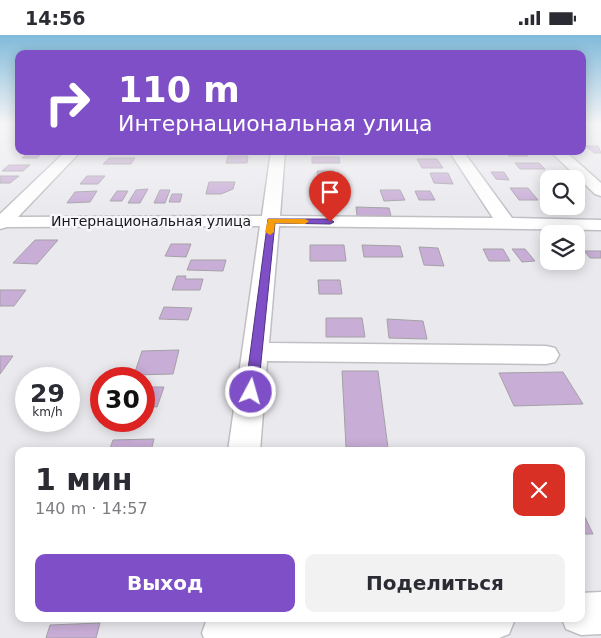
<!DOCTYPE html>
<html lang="ru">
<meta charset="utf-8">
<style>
body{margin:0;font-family:"DejaVu Sans",sans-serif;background:#f2f2f3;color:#2b2b33;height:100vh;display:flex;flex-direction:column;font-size:19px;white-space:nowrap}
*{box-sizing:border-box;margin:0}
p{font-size:16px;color:#7c7c81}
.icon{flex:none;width:28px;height:28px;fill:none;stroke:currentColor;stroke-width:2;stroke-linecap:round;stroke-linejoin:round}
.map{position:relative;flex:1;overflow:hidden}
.details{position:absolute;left:15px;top:412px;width:570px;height:175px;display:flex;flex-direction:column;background:#fff;border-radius:10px;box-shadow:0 2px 12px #0003}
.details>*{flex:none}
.banner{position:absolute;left:15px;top:15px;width:571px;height:105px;border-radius:10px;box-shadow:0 2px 12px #0003;background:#7e4fc7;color:#fff;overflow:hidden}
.tools{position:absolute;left:540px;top:135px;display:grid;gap:10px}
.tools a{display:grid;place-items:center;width:45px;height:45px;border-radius:10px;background:#fff;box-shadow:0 2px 12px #0003;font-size:25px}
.speed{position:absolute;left:15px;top:332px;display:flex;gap:10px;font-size:25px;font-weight:700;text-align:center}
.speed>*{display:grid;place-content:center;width:65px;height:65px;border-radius:50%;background:#fff;box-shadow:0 2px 12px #0003;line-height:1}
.speed small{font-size:12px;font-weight:400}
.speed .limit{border:8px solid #d22;background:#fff;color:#111}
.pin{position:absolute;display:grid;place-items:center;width:42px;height:42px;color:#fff;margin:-51px -21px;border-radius:50% 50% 50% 0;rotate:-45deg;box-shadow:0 0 5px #0007}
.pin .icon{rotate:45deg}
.me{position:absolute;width:55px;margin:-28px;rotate:6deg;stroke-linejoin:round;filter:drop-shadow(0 0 4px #0008)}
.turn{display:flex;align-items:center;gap:18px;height:105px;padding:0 20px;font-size:22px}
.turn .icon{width:65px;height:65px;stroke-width:2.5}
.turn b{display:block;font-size:35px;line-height:42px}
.round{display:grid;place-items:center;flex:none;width:52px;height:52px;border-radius:10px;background:#f2f2f3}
.overview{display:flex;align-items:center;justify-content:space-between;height:85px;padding:0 20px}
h1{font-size:30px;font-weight:700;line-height:38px}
.primary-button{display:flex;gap:10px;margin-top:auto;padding:10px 20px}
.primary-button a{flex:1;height:58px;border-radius:10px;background:#7e4fc7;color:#fff;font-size:20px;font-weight:700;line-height:58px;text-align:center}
.primary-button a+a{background:#f2f2f3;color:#2b2b33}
.status{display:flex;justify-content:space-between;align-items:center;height:35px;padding:0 25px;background:#fff;direction:ltr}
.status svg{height:14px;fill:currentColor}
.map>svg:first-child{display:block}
.building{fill:#c8add6;stroke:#a4a1a5}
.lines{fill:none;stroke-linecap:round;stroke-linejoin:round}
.minor-casing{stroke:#c0bfc4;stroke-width:3}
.minor{fill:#fff;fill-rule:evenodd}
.route{fill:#7e4fc7;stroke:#523381}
.slow{fill:#f59e0b}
.labels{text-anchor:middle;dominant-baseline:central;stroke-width:5;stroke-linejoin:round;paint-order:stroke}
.far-street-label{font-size:14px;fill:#19191a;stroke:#f7f6fb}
</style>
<div class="status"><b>14:56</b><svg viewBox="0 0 49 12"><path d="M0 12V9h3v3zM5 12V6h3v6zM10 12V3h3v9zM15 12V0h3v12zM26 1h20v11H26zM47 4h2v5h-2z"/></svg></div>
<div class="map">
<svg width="601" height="603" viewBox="0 0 601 603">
<rect width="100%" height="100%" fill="#eae9ee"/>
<g class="building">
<polygon points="586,111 598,111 601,118 594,118"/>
<polygon points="31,116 45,116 37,123 22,123"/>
<polygon points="505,116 524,116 528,121 509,121"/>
<polygon points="228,121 248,121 247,128 226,128"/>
<polygon points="312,122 339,122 340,128 312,128"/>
<polygon points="109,123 135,123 131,129 103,129"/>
<polygon points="417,124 437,124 443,133 422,133"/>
<polygon points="515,128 539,128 545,134 520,134"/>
<polygon points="9,130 30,130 23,136 2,136"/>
<polygon points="317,136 334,136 336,146 318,146"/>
<polygon points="491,137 504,137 509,145 496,144"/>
<polygon points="430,138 448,138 453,149 434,148"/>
<polygon points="0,141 19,141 10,148 0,148"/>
<polygon points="87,141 105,141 98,149 80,149"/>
<polygon points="209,147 235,147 233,154 221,159 206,159"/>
<polygon points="510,153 528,153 538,165 519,165"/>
<polygon points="148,154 140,168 128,168 136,155"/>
<polygon points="160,155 170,155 165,168 154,168"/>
<polygon points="311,155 345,155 345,166 311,165"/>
<polygon points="380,155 400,155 405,165 384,166"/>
<polygon points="97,156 90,167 67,168 75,157"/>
<polygon points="117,156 128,156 122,166 110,166"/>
<polygon points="415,156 430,156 435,165 419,165"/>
<polygon points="172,159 182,159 180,167 169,167"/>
<polygon points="356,172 389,173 391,181 357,181"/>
<polygon points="35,205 58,205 37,229 13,228"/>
<polygon points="171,209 191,209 186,222 165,221"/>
<polygon points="310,210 344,210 346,226 310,226"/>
<polygon points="362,210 400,211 403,222 364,222"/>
<polygon points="419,212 438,213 444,231 424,230"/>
<polygon points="483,214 503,214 510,226 489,226"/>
<polygon points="512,214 525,214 535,226 522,227"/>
<polygon points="584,216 601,216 601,223 590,223"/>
<polygon points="191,225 226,225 223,236 187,235"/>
<polygon points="177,241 186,241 185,244 203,244 200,255 172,255"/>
<polygon points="318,245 340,245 342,259 319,259"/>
<polygon points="0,255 26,255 14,271 0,271"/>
<polygon points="164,272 192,273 188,285 159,284"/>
<polygon points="326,283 362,283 365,302 326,302"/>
<polygon points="387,284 423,286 427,304 389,303"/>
<polygon points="179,315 173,339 134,340 142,316"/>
<polygon points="0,321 13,321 0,339"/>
<polygon points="342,336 378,336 388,413 346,412"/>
<polygon points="563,337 583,369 514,371 499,338"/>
<polygon points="144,352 164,352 157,372 144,371"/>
<polygon points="154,404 151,416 109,416 113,405"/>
<polygon points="581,474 593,499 581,499"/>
<polygon points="100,588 96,603 46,603 50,590"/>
</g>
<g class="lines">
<defs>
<g id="minor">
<polygon points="66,116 81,116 18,182 262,181 271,116 285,116 280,181 493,183 449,116 463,116 512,183 601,185 601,195 279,191 269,308 546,311 555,313 559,320 555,327 546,329 267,326 260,416 228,416 260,191 7,192 0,194 0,179"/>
<polygon points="550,116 565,116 601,148 601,161 595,159"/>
<polygon points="601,557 601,599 581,600 566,594 562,584 581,584 581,558"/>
<polygon points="207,584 515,584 509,599 499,603 204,603 202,598"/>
</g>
</defs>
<use href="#minor" class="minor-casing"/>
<use href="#minor" class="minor"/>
</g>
<linearGradient id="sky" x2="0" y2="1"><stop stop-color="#80bada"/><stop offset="0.51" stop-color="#f6f5f7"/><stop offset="1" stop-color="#f6f5f7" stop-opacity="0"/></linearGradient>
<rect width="601" height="174" fill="url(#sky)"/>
<polygon class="route" points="268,184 330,184 334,187 330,189 275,188 258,357 251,362 245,357"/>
<polygon class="slow" points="268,184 305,184 309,186 305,189 275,188 274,197 270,200 265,197"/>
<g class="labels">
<g class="far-street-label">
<text x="151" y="186">Интернациональная улица</text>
</g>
</g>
</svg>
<div class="tools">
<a><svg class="icon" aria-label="search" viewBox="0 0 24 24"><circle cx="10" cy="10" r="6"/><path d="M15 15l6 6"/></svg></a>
<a><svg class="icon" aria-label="layers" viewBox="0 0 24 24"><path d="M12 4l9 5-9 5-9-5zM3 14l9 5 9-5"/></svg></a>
</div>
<div class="speed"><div>29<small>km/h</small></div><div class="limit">30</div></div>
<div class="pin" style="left:330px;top:187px;background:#d93025"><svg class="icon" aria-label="arrive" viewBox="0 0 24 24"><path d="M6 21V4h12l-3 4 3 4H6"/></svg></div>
<svg class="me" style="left:251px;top:357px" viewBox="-20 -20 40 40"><circle r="17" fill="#7e4fc7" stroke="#fff" stroke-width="3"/><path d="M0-11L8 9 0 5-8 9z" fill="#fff"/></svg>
<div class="banner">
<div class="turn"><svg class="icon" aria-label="right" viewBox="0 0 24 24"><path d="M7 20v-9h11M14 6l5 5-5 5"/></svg><div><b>110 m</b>Интернациональная улица</div></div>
</div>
<section class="details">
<div class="overview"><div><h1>1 мин</h1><p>140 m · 14:57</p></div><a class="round" style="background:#d93025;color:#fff"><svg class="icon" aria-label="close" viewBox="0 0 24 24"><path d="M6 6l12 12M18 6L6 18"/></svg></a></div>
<div class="primary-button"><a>Выход</a><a>Поделиться</a></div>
</section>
</div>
